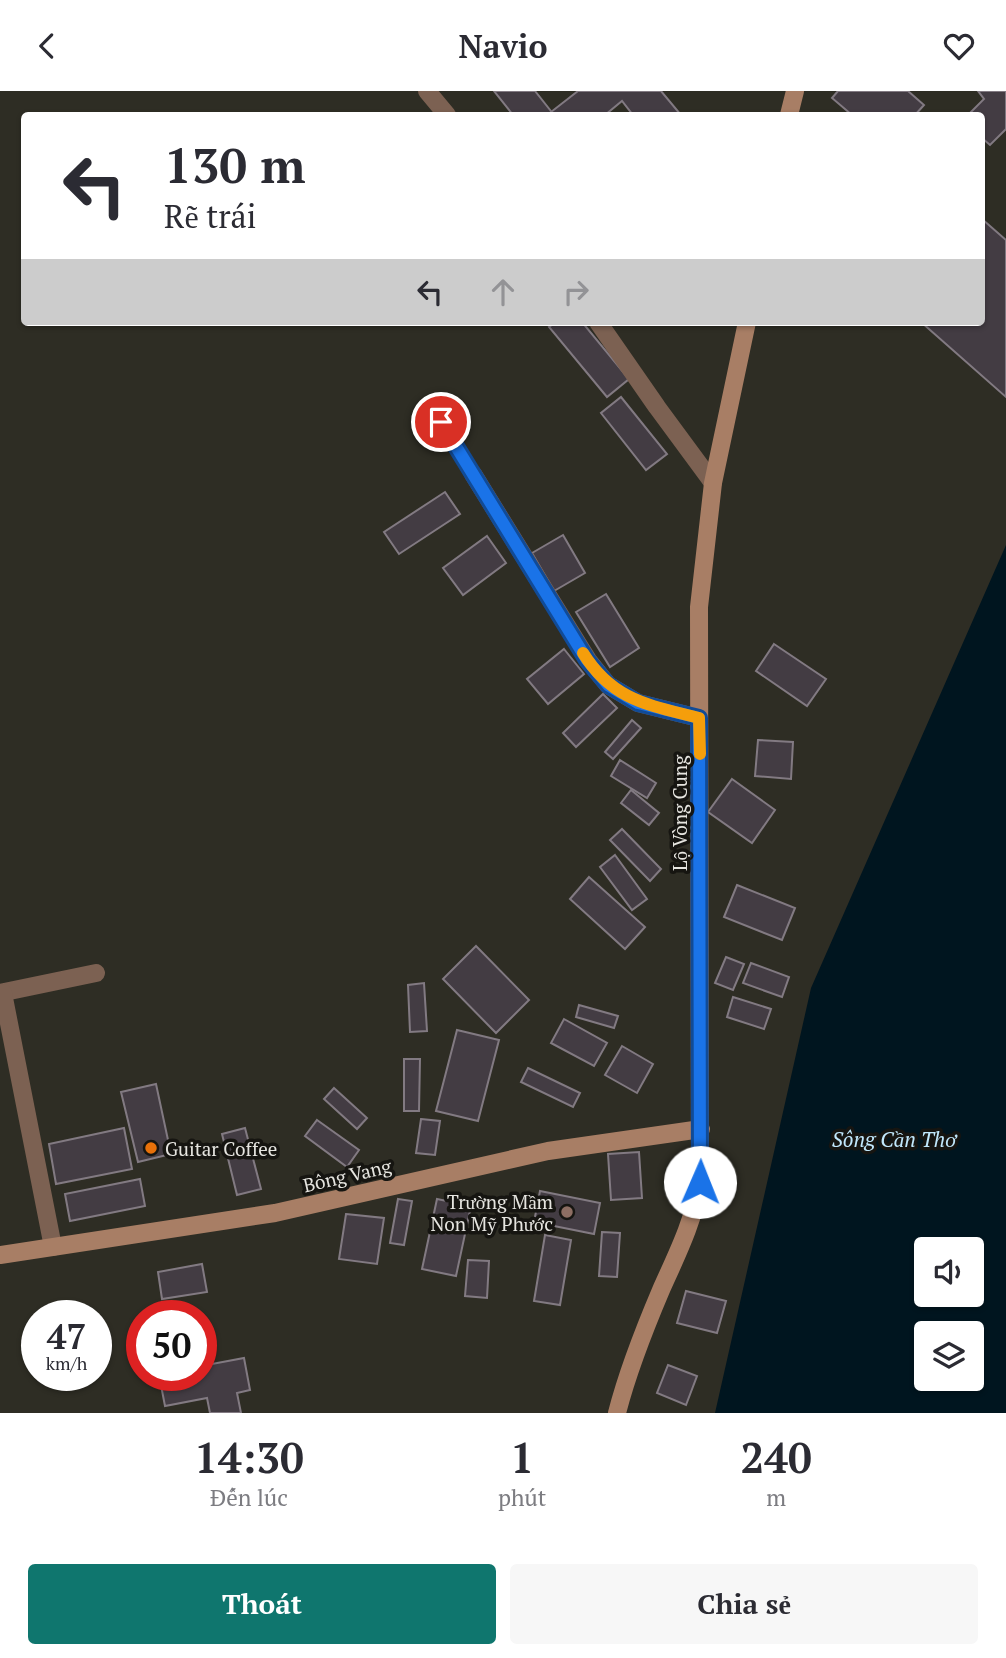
<!DOCTYPE html>
<html lang="vi">
<meta charset="utf-8">
<style>
body{margin:0;font-family:"PT Serif",serif;background:#f7f7f7;color:#2b2b33;height:100vh;display:flex;flex-direction:column;font-size:26px;white-space:nowrap}
*{box-sizing:border-box;margin:0}
p{font-size:23px;color:#7c7c81}
.icon{flex:none;width:38px;height:38px;fill:none;stroke:currentColor;stroke-width:2;stroke-linecap:round;stroke-linejoin:round}
.map{position:relative;height:1322px;overflow:hidden}
.panel{display:flex;flex-direction:column;background:#fff;flex:1}
.panel>*{flex:none}
.hud{position:absolute;left:21px;top:21px;width:964px;height:214px;border-radius:7px;box-shadow:0 2px 5px #0004;background:#fff;color:#2b2b33;overflow:hidden}
.fabs{position:absolute;left:914px;top:1146px;display:grid;gap:14px}
.fabs a{display:grid;place-items:center;width:70px;height:70px;border-radius:7px;background:#fff;box-shadow:0 2px 5px #0004;font-size:35px}
.speed{position:absolute;left:21px;top:1209px;display:flex;gap:14px;font-size:35px;font-weight:700;text-align:center}
.speed>*{display:grid;place-content:center;width:91px;height:91px;border-radius:50%;background:#fff;box-shadow:0 2px 5px #0004;line-height:1}
.speed small{font-size:18px;font-weight:400}
.speed .limit{border:10px solid #d22;background:#fff;color:#111}
.pin{position:absolute;display:grid;place-items:center;width:60px;height:60px;color:#fff;margin:-30px;border:4px solid #fff;border-radius:50%;box-shadow:0 2px 7px #0007}
.me{position:absolute;width:77px;margin:-38px;rotate:1deg;stroke-linejoin:round;filter:drop-shadow(0 0 5px #0008)}
.turn{display:flex;align-items:center;gap:24px;height:147px;padding:0 28px;font-size:32px}
.turn .icon{width:91px;height:91px;stroke-width:2.5}
.turn b{display:block;font-size:49px;line-height:60px}
.lanes{display:flex;align-items:center;height:66px;padding:0 28px;background:#0003;justify-content:center;gap:35px;direction:ltr}
.lanes .off{opacity:.35}
.eta{display:flex;justify-content:space-evenly;align-items:center;height:119px;text-align:center}
.eta b{font-size:42px;font-weight:800;line-height:49px}
.action{display:flex;gap:14px;margin-top:auto;padding:14px 28px}
.action a{flex:1;height:80px;border-radius:7px;background:#0f766e;color:#fff;font-size:28px;font-weight:800;line-height:80px;text-align:center}
.action a+a{background:#f7f7f7;color:#2b2b33}
header{display:flex;justify-content:space-between;align-items:center;height:91px;padding:0 28px;background:#fff;font-size:32px;font-weight:800}
.map>svg:first-child{display:block}
.water{fill:#00151f;fill-rule:evenodd}
.building{fill:#433c43;stroke:#827a82;stroke-width:2}
.lines{fill:none;stroke-linecap:round;stroke-linejoin:round}
.lane{stroke:#7c6152;stroke-width:10}
.street{stroke:#7c6152;stroke-width:18}
.secondary{stroke:#a87e65;stroke-width:18}
.route-casing{stroke:#114b97;stroke-width:18}
.route{stroke:#1a73e8;stroke-width:12}
.slow{stroke:#f59e0b;stroke-width:12}
.food-dot{fill:#e8710a;stroke:#161511;stroke-width:2.5}
.education-dot{fill:#8d6e63;stroke:#161511;stroke-width:2.5}
.labels{text-anchor:middle;dominant-baseline:central;stroke-width:7;stroke-linejoin:round;paint-order:stroke}
.street-label{font-size:19px;fill:#e6e5e0;stroke:#161511}
.poi-label{font-size:19px;fill:#e6e5e0;stroke:#161511;text-anchor:start}
.water-label{font-size:21px;font-style:italic;fill:#c1e8fc;stroke:#161511}
</style>
<header><svg class="icon" aria-label="back" viewBox="0 0 24 24"><path d="M15 5l-7 7 7 7"/></svg>Navio<svg class="icon" aria-label="heart" viewBox="0 0 24 24"><path d="M12 20l-8-8c-3-5 5-10 8-4 3-6 11-1 8 4z"/></svg></header>
<div class="map">
<svg width="1006" height="1322" viewBox="0 0 1006 1322">
<rect width="100%" height="100%" fill="#2e2d24"/>
<path class="water" d="M 1006,454 L 1006,1322 L 715,1322 L 811,897 ZM 926,1158 L 971,1158 L 971,1204 L 926,1204 ZM 926,1242 L 971,1242 L 971,1288 L 926,1288 Z"/>
<g class="building">
<polygon points="494,0 535,0 554,24 513,24"/>
<polygon points="578,0 661,0 681,24 633,24 622,10 605,24 554,24 551,21"/>
<polygon points="838,0 908,0 924,14 915,24 852,24 832,7"/>
<polygon points="978,0 1006,0 1006,38 990,54 982,47 982,24 968,24 984,8"/>
<polygon points="982,128 1006,149 1006,306 921,231 982,231"/>
<polygon points="556,231 582,231 629,288 607,306 549,236"/>
<polygon points="621,306 667,363 646,379 601,322"/>
<polygon points="445,401 460,423 399,463 384,441"/>
<polygon points="563,444 585,482 554,500 532,462"/>
<polygon points="487,445 506,472 463,504 443,477"/>
<polygon points="606,503 639,557 610,576 576,521"/>
<polygon points="774,553 826,588 807,615 756,580"/>
<polygon points="564,558 584,583 548,613 527,588"/>
<polygon points="603,603 617,617 576,656 563,642"/>
<polygon points="632,629 641,637 613,668 605,661"/>
<polygon points="758,649 793,651 791,688 755,685"/>
<polygon points="620,669 656,692 647,707 611,685"/>
<polygon points="732,688 775,719 752,752 708,721"/>
<polygon points="631,699 659,722 649,734 621,712"/>
<polygon points="622,738 661,778 650,790 610,749"/>
<polygon points="615,764 647,808 632,819 600,776"/>
<polygon points="589,786 645,836 625,858 570,808"/>
<polygon points="737,794 795,817 782,849 724,826"/>
<polygon points="476,855 529,909 496,942 443,888"/>
<polygon points="726,866 744,873 733,899 715,892"/>
<polygon points="751,872 789,886 782,906 743,892"/>
<polygon points="424,892 427,940 410,941 408,894"/>
<polygon points="733,906 771,918 764,938 727,926"/>
<polygon points="579,914 618,925 614,937 576,926"/>
<polygon points="564,928 607,952 594,975 551,952"/>
<polygon points="457,939 499,949 478,1030 436,1020"/>
<polygon points="622,955 653,973 637,1002 605,984"/>
<polygon points="404,968 420,968 419,1020 404,1020"/>
<polygon points="528,977 580,1002 573,1016 521,991"/>
<polygon points="156,993 171,1063 138,1071 121,1001"/>
<polygon points="334,997 367,1027 357,1038 324,1008"/>
<polygon points="421,1028 440,1030 435,1064 416,1062"/>
<polygon points="317,1029 359,1059 347,1076 305,1045"/>
<polygon points="124,1037 132,1078 56,1093 49,1053"/>
<polygon points="245,1037 261,1098 237,1104 222,1043"/>
<polygon points="639,1061 642,1107 611,1109 608,1063"/>
<polygon points="140,1088 145,1115 70,1130 65,1103"/>
<polygon points="540,1100 600,1112 594,1143 534,1131"/>
<polygon points="398,1108 412,1110 404,1154 390,1152"/>
<polygon points="437,1108 471,1115 456,1185 422,1178"/>
<polygon points="346,1123 384,1127 377,1173 339,1168"/>
<polygon points="602,1141 620,1142 617,1186 599,1185"/>
<polygon points="545,1144 571,1149 560,1214 534,1210"/>
<polygon points="468,1169 489,1170 487,1207 465,1205"/>
<polygon points="202,1173 207,1201 162,1208 158,1181"/>
<polygon points="686,1200 726,1210 717,1242 677,1232"/>
<polygon points="244,1267 250,1299 237,1302 241,1322 210,1322 207,1307 165,1315 159,1284 201,1284 201,1275"/>
<polygon points="668,1274 697,1285 686,1314 657,1302"/>
</g>
<g class="lines">
<polyline class="lane" points="441,331 473,383"/>
<g class="street">
<polyline points="427,0 447,24"/>
<polyline points="598,231 657,316 713,392"/>
<polyline points="473,383 588,569 608,594 638,612 699,627"/>
<polyline points="0,902 96,882"/>
<polyline points="3,902 53,1156"/>
</g>
<g class="secondary">
<polyline points="789,24 795,0"/>
<polyline points="0,1164 275,1122 548,1060 701,1038"/>
<path d="M 617,1322 C 628,1279 644,1239 661,1199 C 678,1161 693,1132 700,1091 L 699,516 L 713,392 L 747,231"/>
</g>
</g>
<g class="lines">
<defs>
<polyline id="route" points="441,331 587,569 608,594 638,612 699,627 700,1091"/>
</defs>
<use href="#route" class="route-casing"/>
<use href="#route" class="route"/>
<path class="slow" d="M 583,562 C 613,610 649,614 699,627 L 700,663"/>
</g>
<circle class="food-dot" cx="151" cy="1057" r="7"/>
<circle class="education-dot" cx="567" cy="1121" r="7"/>
<g class="labels">
<g class="street-label">
<text transform="translate(679 722) rotate(-90)">Lộ Vòng Cung</text>
<text transform="translate(347 1084) rotate(-13)">Bông Vang</text>
</g>
<g class="poi-label">
<text x="165" y="1057">Guitar Coffee</text>
<text x="553" y="1110" text-anchor="end">Trường Mầm<tspan x="553" dy="22">Non Mỹ Phước</tspan></text>
</g>
<g class="water-label">
<text x="894" y="1048">Sông Cần Thơ</text>
</g>
</g>
</svg>
<div class="fabs">
<a><svg class="icon" aria-label="sound" viewBox="0 0 24 24"><path d="M4 9h4l5-4v14l-5-4H4zM17 9q2 3 0 6"/></svg></a>
<a><svg class="icon" aria-label="layers" viewBox="0 0 24 24"><path d="M12 4l9 5-9 5-9-5zM3 14l9 5 9-5"/></svg></a>
</div>
<div class="speed"><div>47<small>km/h</small></div><div class="limit">50</div></div>
<div class="pin" style="left:441px;top:331px;background:#d93025"><svg class="icon" aria-label="arrive" viewBox="0 0 24 24"><path d="M6 21V4h12l-3 4 3 4H6"/></svg></div>
<svg class="me" style="left:700px;top:1091px" viewBox="-20 -20 40 40"><circle r="19" fill="#fff"/><path d="M0-13L10 11 0 6-10 11z" fill="#1a73e8"/></svg>
<div class="hud">
<div class="turn"><svg class="icon" aria-label="left" viewBox="0 0 24 24"><path d="M17 20v-9H6M10 6l-5 5 5 5"/></svg><div><b>130 m</b>Rẽ trái</div></div>
<div class="lanes"><svg class="icon" aria-label="left" viewBox="0 0 24 24"><path d="M17 20v-9H6M10 6l-5 5 5 5"/></svg><svg class="icon off" aria-label="ahead" viewBox="0 0 24 24"><path d="M12 20V5M6 11l6-6 6 6"/></svg><svg class="icon off" aria-label="right" viewBox="0 0 24 24"><path d="M7 20v-9h11M14 6l5 5-5 5"/></svg></div>
</div>
</div>
<section class="panel">
<div class="eta">
<div><b>14:30</b><p>Đến lúc</p></div>
<div><b>1</b><p>phút</p></div>
<div><b>240</b><p>m</p></div>
</div>
<div class="action"><a>Thoát</a><a>Chia sẻ</a></div>
</section>
